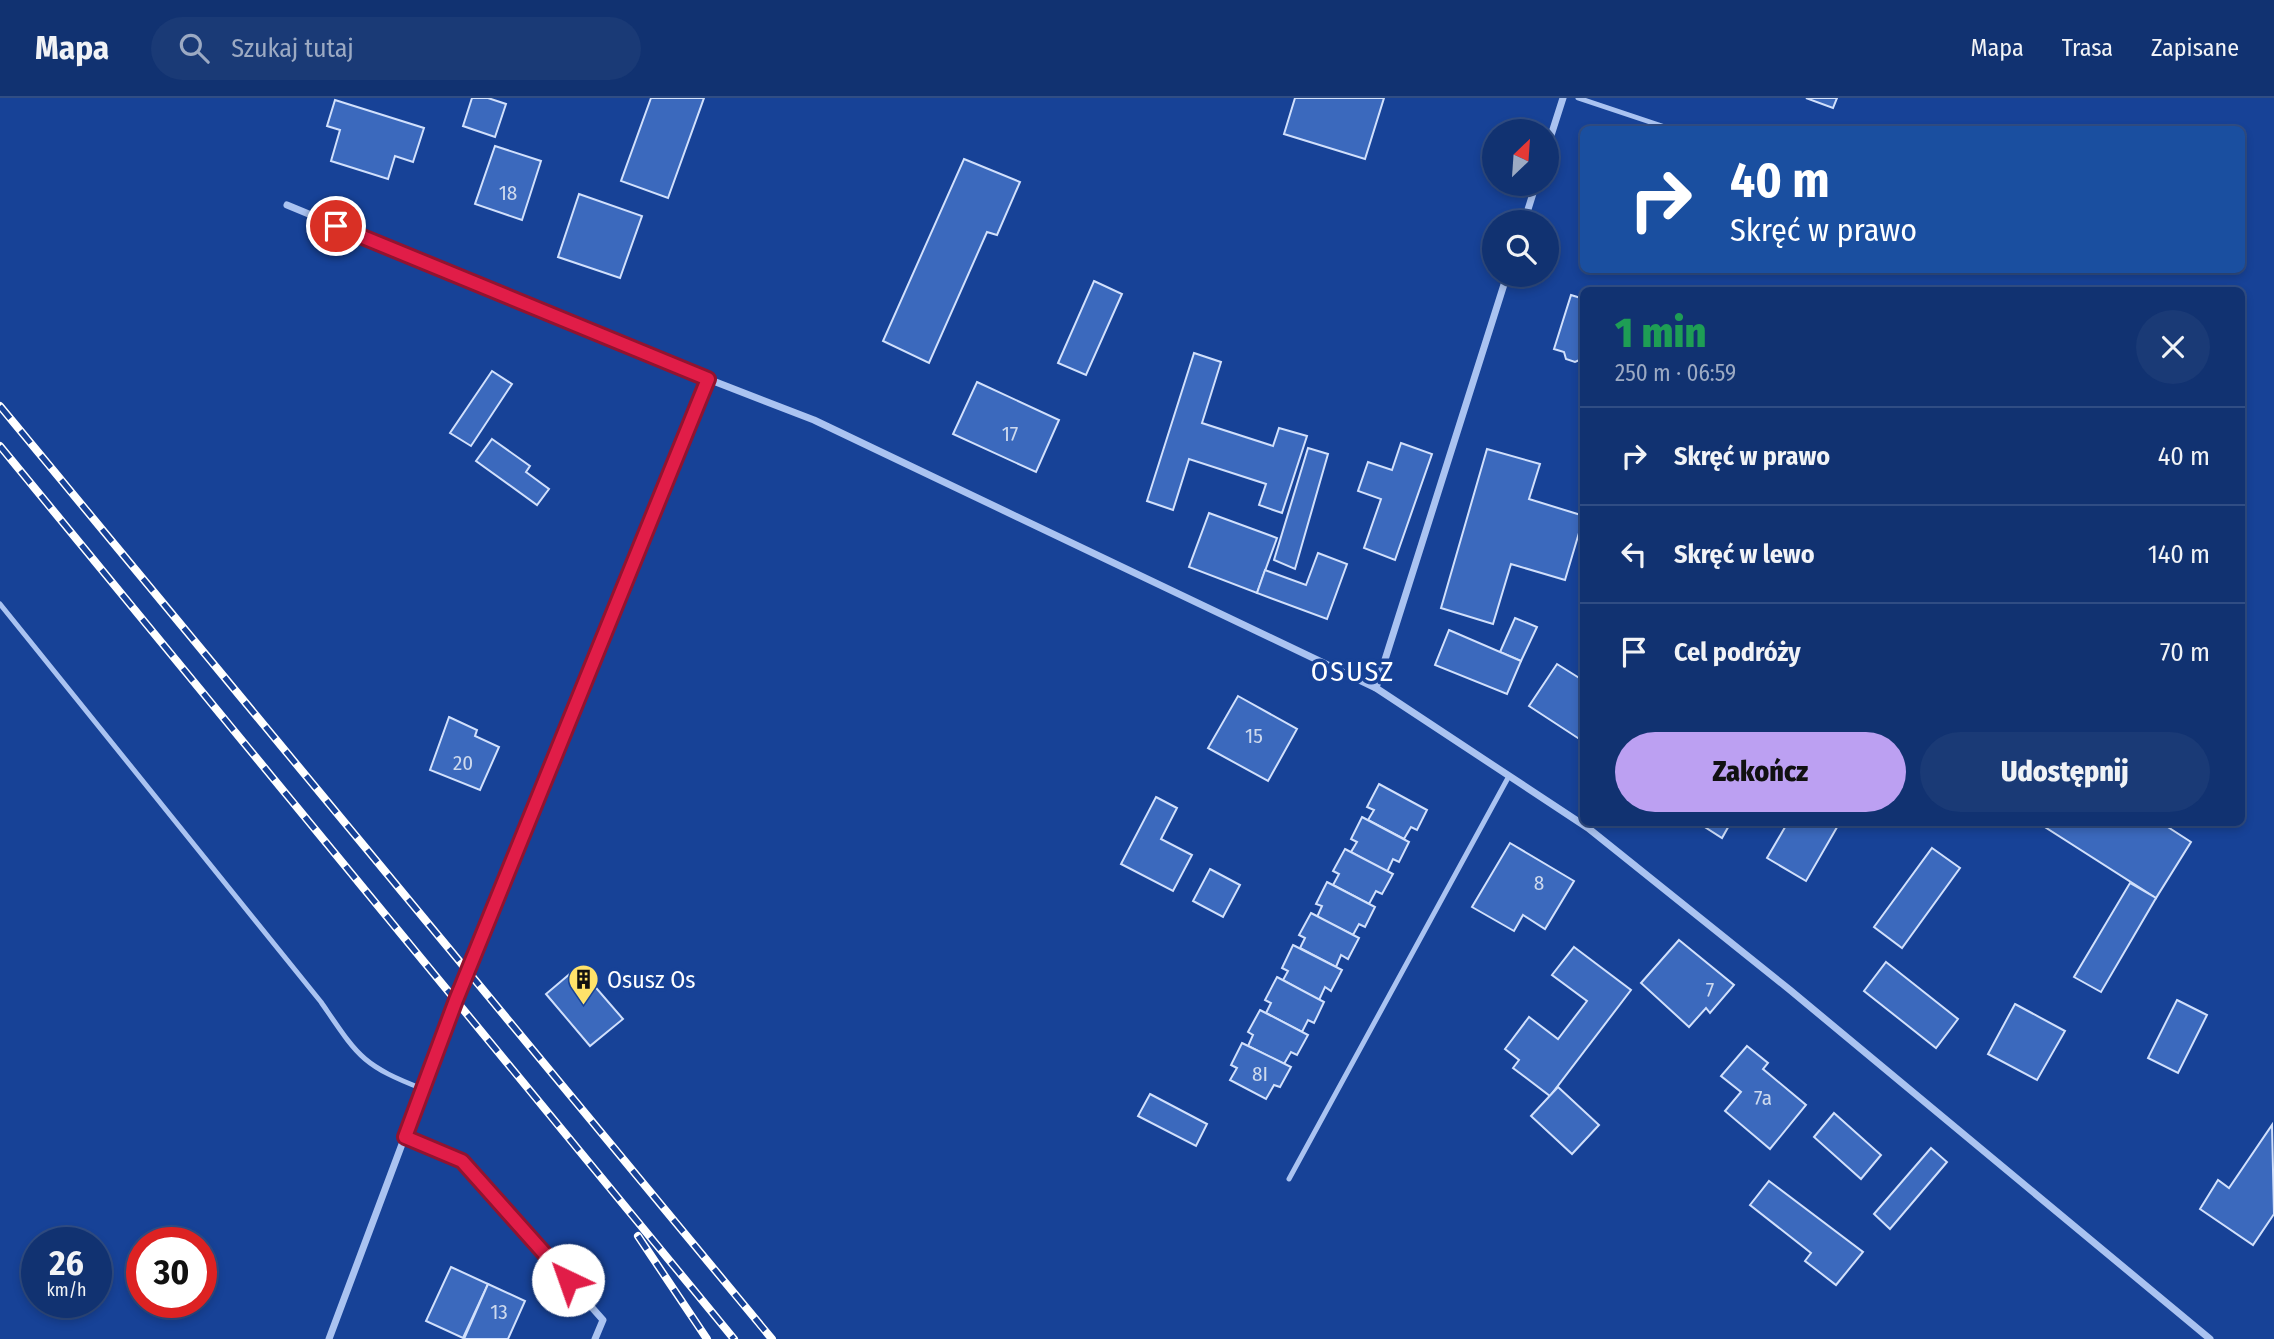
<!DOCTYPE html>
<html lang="pl">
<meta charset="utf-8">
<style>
body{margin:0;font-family:"Fira Sans Condensed",sans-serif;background:#1a3a76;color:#f1f3f6;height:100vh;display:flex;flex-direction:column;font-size:26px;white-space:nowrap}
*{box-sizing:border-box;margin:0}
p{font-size:23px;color:#9caac3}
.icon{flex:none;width:38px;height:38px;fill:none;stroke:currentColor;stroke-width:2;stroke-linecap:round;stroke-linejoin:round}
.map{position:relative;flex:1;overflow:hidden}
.sheet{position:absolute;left:1580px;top:189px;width:665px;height:539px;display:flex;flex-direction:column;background:#113271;border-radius:10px;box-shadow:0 4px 10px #0003,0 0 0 2px #304d84}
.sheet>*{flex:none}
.guide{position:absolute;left:1580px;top:28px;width:665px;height:147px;border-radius:10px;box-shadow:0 4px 10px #0003,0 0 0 2px #304d84;background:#1a4fa0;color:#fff;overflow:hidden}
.needle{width:46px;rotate:25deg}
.fabs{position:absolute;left:1482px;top:21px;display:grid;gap:14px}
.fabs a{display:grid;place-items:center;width:77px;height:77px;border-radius:50%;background:#113271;box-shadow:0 4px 10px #0003,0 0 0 2px #304d84;font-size:35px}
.speed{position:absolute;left:21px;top:1129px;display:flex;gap:14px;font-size:35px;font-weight:700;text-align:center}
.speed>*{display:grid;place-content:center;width:91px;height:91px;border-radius:50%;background:#113271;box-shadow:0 4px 10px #0003,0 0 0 2px #304d84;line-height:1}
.speed small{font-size:18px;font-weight:400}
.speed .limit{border:10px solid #d22;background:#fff;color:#111}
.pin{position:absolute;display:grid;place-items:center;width:60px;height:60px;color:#fff;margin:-30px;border:4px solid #fff;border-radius:50%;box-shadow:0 2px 7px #0007}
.me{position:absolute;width:77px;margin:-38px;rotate:318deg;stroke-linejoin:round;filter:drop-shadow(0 0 5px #0008)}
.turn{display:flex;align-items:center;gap:24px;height:147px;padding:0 35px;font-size:32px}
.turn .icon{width:91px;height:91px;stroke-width:2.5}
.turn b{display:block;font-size:49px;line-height:60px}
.round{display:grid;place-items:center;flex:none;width:74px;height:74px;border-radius:37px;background:#1a3a76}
.head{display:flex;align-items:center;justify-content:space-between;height:119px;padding:0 35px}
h1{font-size:42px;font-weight:800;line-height:52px;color:#1e9e55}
.cta{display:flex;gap:14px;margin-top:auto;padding:14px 35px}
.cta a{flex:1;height:80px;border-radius:42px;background:#bca0f2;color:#111;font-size:28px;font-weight:800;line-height:80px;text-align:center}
.cta a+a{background:#1a3a76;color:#f1f3f6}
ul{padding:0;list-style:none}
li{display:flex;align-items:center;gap:21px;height:98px;padding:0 35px;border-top:2px solid #304d84}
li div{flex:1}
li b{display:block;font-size:26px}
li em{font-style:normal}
header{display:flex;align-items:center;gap:42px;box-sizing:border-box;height:98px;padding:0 35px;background:#113271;border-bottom:2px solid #304d84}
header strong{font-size:33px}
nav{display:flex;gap:38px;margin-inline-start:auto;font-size:24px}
.search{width:490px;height:63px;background:#1a3a76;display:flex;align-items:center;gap:18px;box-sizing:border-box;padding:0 24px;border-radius:38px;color:#9caac3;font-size:26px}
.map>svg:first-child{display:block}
.building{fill:#3b69bd;stroke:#d1e0fc;stroke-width:2}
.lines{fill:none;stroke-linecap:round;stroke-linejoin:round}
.service{stroke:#aac3f1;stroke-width:5}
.minor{stroke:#aac3f1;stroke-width:7}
.rail-casing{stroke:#fff;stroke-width:8}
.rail{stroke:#174297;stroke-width:5;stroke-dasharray:16;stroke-linecap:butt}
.route-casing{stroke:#92132f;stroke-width:18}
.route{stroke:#e11d48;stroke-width:12}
.labels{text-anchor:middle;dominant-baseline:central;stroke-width:7;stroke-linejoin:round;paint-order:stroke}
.number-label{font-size:21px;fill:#cedaee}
.poi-label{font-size:24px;fill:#fff;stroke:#174297;text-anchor:start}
.quarter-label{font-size:28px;letter-spacing:2px;fill:#fff;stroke:#174297}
</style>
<header>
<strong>Mapa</strong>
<div class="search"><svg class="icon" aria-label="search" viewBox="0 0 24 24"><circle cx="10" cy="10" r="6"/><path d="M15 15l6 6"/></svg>Szukaj tutaj</div>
<nav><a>Mapa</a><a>Trasa</a><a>Zapisane</a></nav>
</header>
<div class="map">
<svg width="2274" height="1241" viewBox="0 0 2274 1241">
<rect width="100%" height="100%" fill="#174297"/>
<g class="building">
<polygon points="472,0 488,0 506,6 495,39 463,28"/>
<polygon points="651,0 704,0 668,100 621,83"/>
<polygon points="1295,0 1384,0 1365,61 1284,36"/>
<polygon points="1806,0 1837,0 1833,10"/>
<polygon points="335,2 424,30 413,64 395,58 388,81 331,63 340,32 327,28"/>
<polygon points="495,48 541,63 522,122 475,106"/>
<polygon points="964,61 1020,84 997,137 987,134 929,265 883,243"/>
<polygon points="579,96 642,118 620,180 558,159"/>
<polygon points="1094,183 1122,196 1086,277 1058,265"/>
<polygon points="1571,197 1584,201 1584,260 1575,264 1566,261 1564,254 1554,251"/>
<polygon points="1194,255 1221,264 1202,325 1273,348 1279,330 1307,338 1282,415 1259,407 1266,386 1189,361 1173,412 1147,403"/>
<polygon points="492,273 512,286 471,348 450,335"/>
<polygon points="977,284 1059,322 1036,374 953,336"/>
<polygon points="492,341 530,368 526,374 549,391 537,407 476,363"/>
<polygon points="1401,345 1432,356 1395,462 1364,450 1381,401 1358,393 1368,364 1392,372"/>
<polygon points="1308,350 1328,356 1295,471 1274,462"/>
<polygon points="1487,351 1540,366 1529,401 1584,418 1565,482 1511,466 1493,526 1441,510"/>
<polygon points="1209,415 1277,440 1257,495 1189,469"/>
<polygon points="1318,455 1347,466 1327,521 1257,495 1265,472 1306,487"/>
<polygon points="1515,520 1537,529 1521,563 1500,554"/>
<polygon points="1449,532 1521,563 1507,596 1435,567"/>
<polygon points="1557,566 1584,583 1584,644 1529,608"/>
<polygon points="1238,598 1297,631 1268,683 1208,650"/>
<polygon points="449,619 477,632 475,638 499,649 480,692 430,672"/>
<polygon points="1379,686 1427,712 1417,732 1411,729 1404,741 1368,722 1374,712 1367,709"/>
<polygon points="1156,699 1177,710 1161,741 1192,757 1173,793 1121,766"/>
<polygon points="1362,719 1409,744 1399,764 1393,761 1387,774 1351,754 1357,744 1351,741"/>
<polygon points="1697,724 1731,724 1722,740"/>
<polygon points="1788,724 1840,724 1806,783 1767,760"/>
<polygon points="2037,724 2160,724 2191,744 2156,800"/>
<polygon points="1510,745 1574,783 1545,831 1523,817 1514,833 1472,809"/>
<polygon points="1932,750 1960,770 1902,850 1874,829"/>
<polygon points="1345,751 1393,776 1382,796 1376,793 1369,806 1333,787 1339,776 1333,773"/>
<polygon points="1210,771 1240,787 1223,819 1193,803"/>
<polygon points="1327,784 1375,809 1365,829 1359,826 1353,837 1317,819 1322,808 1316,806"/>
<polygon points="2130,785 2156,800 2101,894 2074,879"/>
<polygon points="1311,815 1359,840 1348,861 1341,857 1336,869 1300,850 1305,840 1299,837"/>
<polygon points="1679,842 1734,887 1710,915 1706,910 1689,929 1641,885"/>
<polygon points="1293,847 1342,872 1331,893 1325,889 1319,902 1283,882 1288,873 1282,870"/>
<polygon points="1574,849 1631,892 1550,998 1513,970 1519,962 1505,951 1529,919 1558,941 1587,903 1552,877"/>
<polygon points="1886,864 1958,921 1936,950 1864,893"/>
<polygon points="578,869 623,921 590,948 546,896"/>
<polygon points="1277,879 1324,904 1314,925 1308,922 1302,934 1266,915 1271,905 1265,902"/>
<polygon points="2177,902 2207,917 2178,975 2148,960"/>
<polygon points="2015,906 2065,933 2037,982 1988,956"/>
<polygon points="1260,912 1308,937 1297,957 1291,954 1284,966 1248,948 1253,937 1248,934"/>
<polygon points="1242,945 1291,969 1280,989 1274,987 1266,1001 1230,982 1237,970 1231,967"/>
<polygon points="1747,948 1768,965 1763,971 1806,1007 1770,1051 1725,1013 1741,994 1721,978"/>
<polygon points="1558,989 1599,1027 1572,1056 1531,1018"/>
<polygon points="1150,996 1207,1026 1196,1048 1138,1018"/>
<polygon points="1834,1015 1881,1057 1861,1081 1814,1039"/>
<polygon points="2272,1027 2274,1116 2253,1147 2200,1111 2218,1082 2229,1090"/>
<polygon points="1931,1050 1947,1064 1890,1131 1874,1116"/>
<polygon points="1769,1083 1863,1154 1836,1187 1805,1163 1811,1155 1750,1107"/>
<polygon points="451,1169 488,1186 463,1240 426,1223"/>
<polygon points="488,1186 525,1203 508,1241 464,1241"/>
</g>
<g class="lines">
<g class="service">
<polyline points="1578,0 1674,32"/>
<path d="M 0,506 L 321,904 C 358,958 361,967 423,991"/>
<polyline points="1289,1081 1509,678"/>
</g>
<g class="minor">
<polyline points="1547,50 1563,0"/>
<polyline points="287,107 708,281"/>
<polyline points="1524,124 1536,86"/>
<polyline points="1376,590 1507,177"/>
<polyline points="405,1039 462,1063 603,1222 595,1241"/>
<polyline points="329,1241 456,902 708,281 814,322 1376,590 1588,730 1790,892 2210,1241"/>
</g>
<defs>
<g id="rail">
<polyline points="0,308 772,1241"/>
<polyline points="0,348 734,1241"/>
<polyline points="638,1138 707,1241"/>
</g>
</defs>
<use href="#rail" class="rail-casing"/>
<use href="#rail" class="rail"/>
</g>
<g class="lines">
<defs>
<polyline id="route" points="336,128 708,281 456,902 405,1039 462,1063 568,1182"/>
</defs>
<use href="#route" class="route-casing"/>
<use href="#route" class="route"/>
</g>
<defs>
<symbol id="building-pin" viewBox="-11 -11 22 30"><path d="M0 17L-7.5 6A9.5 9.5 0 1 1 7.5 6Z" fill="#ffe26a" stroke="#174297"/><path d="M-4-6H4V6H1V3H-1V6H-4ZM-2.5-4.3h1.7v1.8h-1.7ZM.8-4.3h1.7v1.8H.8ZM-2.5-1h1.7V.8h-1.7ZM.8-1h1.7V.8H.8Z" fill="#111"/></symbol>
</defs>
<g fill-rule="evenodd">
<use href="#building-pin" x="566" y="864" width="35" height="47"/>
</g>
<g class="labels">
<g class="number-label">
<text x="508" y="95">18</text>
<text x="1010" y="336">17</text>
<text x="1254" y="638">15</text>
<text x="463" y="665">20</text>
<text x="1539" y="785">8</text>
<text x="1710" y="892">7</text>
<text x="1260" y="976">8I</text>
<text x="1763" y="1000">7a</text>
<text x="499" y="1214">13</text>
</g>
<g class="poi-label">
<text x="607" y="882">Osusz Os</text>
</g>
<g class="quarter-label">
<text x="1353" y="573">OSUSZ</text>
</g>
</g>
</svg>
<div class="fabs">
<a><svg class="needle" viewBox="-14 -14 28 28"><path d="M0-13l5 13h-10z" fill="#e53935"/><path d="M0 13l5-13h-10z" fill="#9caac3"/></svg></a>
<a><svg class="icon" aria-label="search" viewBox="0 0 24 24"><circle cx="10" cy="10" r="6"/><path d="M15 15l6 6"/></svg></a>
</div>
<div class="speed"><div>26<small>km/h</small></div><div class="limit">30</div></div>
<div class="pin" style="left:336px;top:128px;background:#d93025"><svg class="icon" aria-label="arrive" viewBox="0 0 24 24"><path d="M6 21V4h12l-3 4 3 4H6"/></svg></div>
<svg class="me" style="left:568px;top:1182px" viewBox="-20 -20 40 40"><circle r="19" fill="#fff"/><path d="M0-13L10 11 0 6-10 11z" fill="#e11d48"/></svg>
<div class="guide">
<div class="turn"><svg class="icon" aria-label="right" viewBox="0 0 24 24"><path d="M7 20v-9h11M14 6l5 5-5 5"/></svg><div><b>40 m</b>Skręć w prawo</div></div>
</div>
<section class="sheet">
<div class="head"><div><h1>1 min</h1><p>250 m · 06:59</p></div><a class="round"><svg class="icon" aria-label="close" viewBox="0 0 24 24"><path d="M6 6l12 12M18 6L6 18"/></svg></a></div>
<ul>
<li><svg class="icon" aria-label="right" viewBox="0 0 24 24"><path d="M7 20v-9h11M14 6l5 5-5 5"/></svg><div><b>Skręć w prawo</b></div><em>40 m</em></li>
<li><svg class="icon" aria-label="left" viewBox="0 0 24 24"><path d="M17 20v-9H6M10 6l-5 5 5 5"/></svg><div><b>Skręć w lewo</b></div><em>140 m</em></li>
<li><svg class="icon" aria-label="arrive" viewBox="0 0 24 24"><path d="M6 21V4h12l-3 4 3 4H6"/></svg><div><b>Cel podróży</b></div><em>70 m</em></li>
</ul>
<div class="cta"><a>Zakończ</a><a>Udostępnij</a></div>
</section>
</div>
